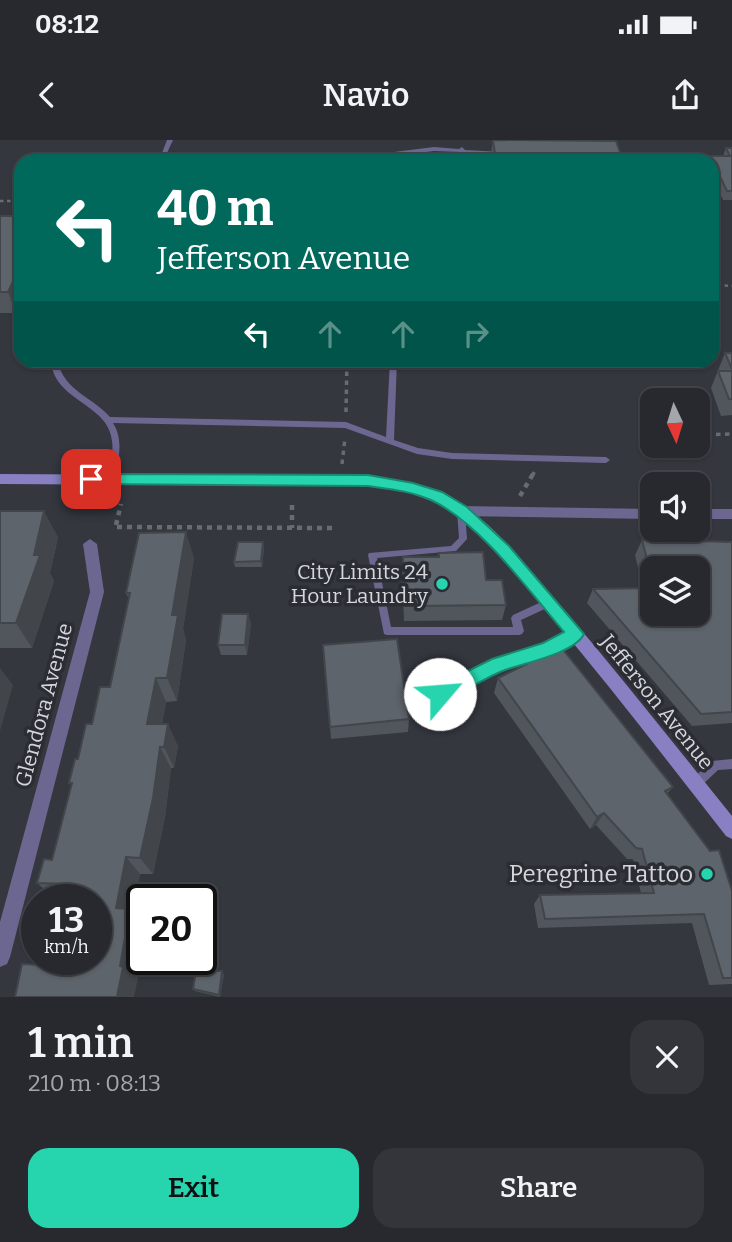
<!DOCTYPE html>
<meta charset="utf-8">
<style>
body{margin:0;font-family:Bitter,serif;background:#33353a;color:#f1f3f6;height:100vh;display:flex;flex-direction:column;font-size:26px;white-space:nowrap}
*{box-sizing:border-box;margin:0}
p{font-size:23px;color:#a4a6aa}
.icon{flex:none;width:38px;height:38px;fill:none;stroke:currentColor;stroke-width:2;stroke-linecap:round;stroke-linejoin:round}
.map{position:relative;height:857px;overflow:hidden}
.details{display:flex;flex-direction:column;background:#27292e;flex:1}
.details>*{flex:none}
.guide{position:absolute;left:14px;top:14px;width:705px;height:214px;border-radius:21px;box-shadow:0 2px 5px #0004,0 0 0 2px #43454a;background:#00695c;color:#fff;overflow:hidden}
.needle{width:46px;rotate:176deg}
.buttons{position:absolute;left:640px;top:248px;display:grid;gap:14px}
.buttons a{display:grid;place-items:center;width:70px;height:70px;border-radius:14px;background:#27292e;box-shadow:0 2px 5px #0004,0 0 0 2px #43454a;font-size:35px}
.speed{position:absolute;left:21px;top:744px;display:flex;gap:14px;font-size:35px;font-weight:700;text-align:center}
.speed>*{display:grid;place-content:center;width:91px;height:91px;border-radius:50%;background:#27292e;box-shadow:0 2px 5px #0004,0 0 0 2px #43454a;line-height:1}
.speed small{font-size:18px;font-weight:400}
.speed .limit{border:4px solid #111;border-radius:10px;background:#fff;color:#111}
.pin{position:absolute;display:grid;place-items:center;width:60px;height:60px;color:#fff;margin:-30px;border-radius:14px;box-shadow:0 4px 10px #0006}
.me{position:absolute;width:77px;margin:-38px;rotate:63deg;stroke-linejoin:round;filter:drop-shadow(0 0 5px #0008)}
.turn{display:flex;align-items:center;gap:24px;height:147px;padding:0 28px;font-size:32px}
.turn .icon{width:91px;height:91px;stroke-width:2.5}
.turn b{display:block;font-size:49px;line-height:60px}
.lanes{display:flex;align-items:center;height:66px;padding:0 28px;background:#0003;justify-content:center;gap:35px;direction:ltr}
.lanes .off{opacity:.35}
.round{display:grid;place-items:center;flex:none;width:74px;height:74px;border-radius:21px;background:#33353a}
.overview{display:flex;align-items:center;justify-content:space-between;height:119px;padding:0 28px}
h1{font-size:42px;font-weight:600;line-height:52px}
.primary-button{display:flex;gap:14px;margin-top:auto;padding:14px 28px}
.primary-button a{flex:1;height:80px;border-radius:21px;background:#26d5ae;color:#111;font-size:28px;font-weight:600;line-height:80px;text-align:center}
.primary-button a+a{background:#33353a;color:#f1f3f6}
.status{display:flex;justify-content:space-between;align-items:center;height:49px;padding:0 35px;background:#27292e;direction:ltr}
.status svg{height:19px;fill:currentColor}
header{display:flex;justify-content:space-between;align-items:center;height:91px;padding:0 28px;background:#27292e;font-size:32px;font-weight:600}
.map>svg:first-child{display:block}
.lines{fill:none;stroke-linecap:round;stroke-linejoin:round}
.path-far2{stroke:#686b71;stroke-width:2.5;stroke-dasharray:3.5 3.5;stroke-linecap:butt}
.path-far1{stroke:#686b71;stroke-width:3.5;stroke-dasharray:4.5 4.5;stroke-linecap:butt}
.path{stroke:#686b71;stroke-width:4.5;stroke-dasharray:5 5;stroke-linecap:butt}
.lane{fill:#6b6791;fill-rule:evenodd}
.street{fill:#6b6791;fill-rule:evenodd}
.secondary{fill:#8980c3;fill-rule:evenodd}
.wall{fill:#51565c;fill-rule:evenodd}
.shaded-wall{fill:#42464b}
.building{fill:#5e646b;stroke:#42464b;stroke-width:2}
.route{fill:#26d5ae;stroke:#198a71;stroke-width:2}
.poi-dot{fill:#26d5ae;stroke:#2a2d33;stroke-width:2.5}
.labels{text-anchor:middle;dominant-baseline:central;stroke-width:7;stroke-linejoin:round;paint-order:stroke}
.poi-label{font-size:21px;fill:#d4d6da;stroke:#2a2d33;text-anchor:end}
.street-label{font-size:21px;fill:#d4d6da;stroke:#2a2d33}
.near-poi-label{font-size:24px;fill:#d4d6da;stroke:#2a2d33;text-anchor:end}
</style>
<div class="status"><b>08:12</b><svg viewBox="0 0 49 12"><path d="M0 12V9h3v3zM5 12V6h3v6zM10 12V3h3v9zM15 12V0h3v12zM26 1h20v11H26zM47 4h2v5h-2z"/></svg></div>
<header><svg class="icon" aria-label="back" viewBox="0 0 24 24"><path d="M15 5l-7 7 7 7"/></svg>Navio<svg class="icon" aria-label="share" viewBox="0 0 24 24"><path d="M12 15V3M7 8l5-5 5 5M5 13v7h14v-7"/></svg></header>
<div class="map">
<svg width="732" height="857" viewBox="0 0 732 857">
<rect width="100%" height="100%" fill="#34373e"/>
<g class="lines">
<g class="path-far2">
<polyline points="0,61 21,61"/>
<polyline points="712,149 717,145 732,146"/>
</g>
<g class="path-far1">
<polyline points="346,272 347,220"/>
<polyline points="698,295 732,294"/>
<polyline points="342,324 345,298"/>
<polyline points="532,336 535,331"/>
</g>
<g class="path">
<polyline points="520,356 533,334"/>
<polyline points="292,365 292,388"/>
<polyline points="116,385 121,364"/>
<polyline points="117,387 332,388"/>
</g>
<g class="lane">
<polygon points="167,0 173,0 167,13 248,13 251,15 248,17 140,17 138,21 132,21 136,14 162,13"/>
<polygon points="434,7 459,9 462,7 465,10 503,12 506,14 503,16 465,13 466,21 460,21 460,12 434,11 378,18 308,18 305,16 308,14 378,14"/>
<path d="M 50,220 L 57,220 C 65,252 90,255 110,277 L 346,282 L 386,297 L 390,220 L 397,220 L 394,300 L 418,308 L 452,313 L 606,317 L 610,320 L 606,323 L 452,319 L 417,314 L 345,288 L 113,283 C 124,300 118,320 116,339 L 112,342 L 108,339 C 109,327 114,313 112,301 C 109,272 78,265 61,245 C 55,238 52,230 50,220 Z"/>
<polygon points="461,368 465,371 467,399 456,411 377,418 391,487 513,487 511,478 513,475 548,459 551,460 553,463 551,466 521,480 524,491 522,494 519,495 387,495 384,494 368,415 369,413 451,406 459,398 457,371"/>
<polygon points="576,490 579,491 581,494 579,497 551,512 501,528 443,557 440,558 437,557 435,554 437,551 495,522 545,506"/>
<polygon points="732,619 732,629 718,630 699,648 695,649 691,648 690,644 691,640 712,621"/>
</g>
<g class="street">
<polygon points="461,366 653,369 653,379 461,376 454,371"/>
<rect x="698" y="369" width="34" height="10"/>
<polygon points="90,399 97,404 104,452 10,817 7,824 0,827 0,782 90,452 83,404"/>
</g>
<path class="secondary" d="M 0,334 L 368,336 C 402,340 435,348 464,366 C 502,392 530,431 560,465 C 619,534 675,605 732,676 L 732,699 L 726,696 C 668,622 610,546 549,474 C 520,439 492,399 454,373 C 428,356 399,349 368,346 L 0,344 Z"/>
</g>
<g class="wall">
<polygon points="493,0 623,21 490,21"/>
<polygon points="726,8 732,8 732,60 723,60 712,37 712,21 709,21 710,16 723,16"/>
<polygon points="0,76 21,76 21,163 16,173 0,173"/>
<polygon points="725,213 732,213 732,275 721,276 711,248"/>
<polygon points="0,371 58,397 50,433 54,441 32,508 0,508"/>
<path d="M 652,379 L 653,390 L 699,401 L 731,402 L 732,401 L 732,583 L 692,586 L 587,463 L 593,449 L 643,448 L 635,415 ZM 653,429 L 698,474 L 653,474 Z"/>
<polygon points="263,402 264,408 262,427 235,427 234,422"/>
<polygon points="439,413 486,440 506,465 502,480 404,481 402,433 403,417 438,417"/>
<polygon points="194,418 183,489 186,500 177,561 166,562 162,584 178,606 174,628 171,628 165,677 153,734 140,734 133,771 142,780 142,796 135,836 138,838 47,825 63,759 56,759 37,743 52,720 72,645 69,643 78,619 92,584 110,547 129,459 126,453"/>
<polygon points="248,474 251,484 247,515 221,515 218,505"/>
<polygon points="498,538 673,647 667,654 732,751 732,844 709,845 692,783 538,788 534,764 540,755 641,753 633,719 627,719 596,685 590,689 494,553"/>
<polygon points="409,579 408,592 331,599 330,587"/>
<polygon points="224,834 220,857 195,851 193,849"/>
</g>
<g class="shaded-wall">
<polygon points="21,125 21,163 16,173 8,152"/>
<polygon points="44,371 58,397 50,433 54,441 32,508 16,483"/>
<polygon points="186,392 194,418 183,489 186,500 177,561 167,538 172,475"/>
<polygon points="263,402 264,408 262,427 261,421"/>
<polygon points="248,474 251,484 247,515 245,505"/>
<polygon points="0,528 13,545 0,591"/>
<polygon points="156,538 166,562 158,606 147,584"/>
<polygon points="168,584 178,606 174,628 164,607"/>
<polygon points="160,607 171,628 165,677 153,734 140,718"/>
<polygon points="604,673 596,685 590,689 597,677"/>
<polygon points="126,717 140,734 133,771 142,780 142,796 135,836 138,838 134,857 117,857 120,826 116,768"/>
<polygon points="222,831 224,834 220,857 219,855"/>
</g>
<g class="building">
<polygon points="493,0 616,1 623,21 496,21"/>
<polygon points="726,8 732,8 732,51 727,51 710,16 730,16"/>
<polygon points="240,14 320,15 319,21 237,21"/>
<polygon points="0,76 21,76 21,125 8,152 0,152"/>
<polygon points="725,213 732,213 732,229"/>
<polygon points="718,231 732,231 732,259 729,259"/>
<polygon points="0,371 44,371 34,415 40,415 16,483 0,483"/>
<polygon points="647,390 696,390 699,401 732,402 732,572 701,574 593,449 653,448 653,474 698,474 698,429 653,429 653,442 642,400 649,400"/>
<polygon points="186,392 172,475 178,475 167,538 156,538 147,584 168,584 164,607 160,607 153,658 140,718 126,717 116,768 130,769 120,826 123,827 117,857 15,857 22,824 47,825 49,819 96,819 96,760 63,760 66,744 37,743 44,719 52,720 72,643 69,643 75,619 78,619 86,584 92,584 100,547 110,547 130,453 126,453 139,393"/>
<polygon points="238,402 263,402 261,421 234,422"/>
<polygon points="483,412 486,440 502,440 506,465 405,466 403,417 439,417 439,413"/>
<polygon points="222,474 248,474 245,505 218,505"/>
<polygon points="397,499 409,579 330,587 323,505"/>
<polygon points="561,507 673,647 665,651 710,711 719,710 732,751 732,838 723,838 704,774 545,779 540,755 654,753 642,709 636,708 604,673 597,677 498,538"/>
<polygon points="196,831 222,831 219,855 193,849"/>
</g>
<path class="route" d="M 91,334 L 368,335 L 413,343 L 442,352 L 467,367 L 509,406 L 584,494 C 575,513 525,523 505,530 C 483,538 463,554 440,562 L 434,560 L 432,554 L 434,548 L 492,519 L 543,503 L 564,492 C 529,451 480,383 431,360 C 411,351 389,349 368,346 L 91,344 L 84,339 Z"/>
<g class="poi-dot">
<circle cx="442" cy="444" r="7"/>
<circle cx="707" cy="734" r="7"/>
</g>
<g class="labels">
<g class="poi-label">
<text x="428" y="432">City Limits 24<tspan x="428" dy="24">Hour Laundry</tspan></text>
</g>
<g class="street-label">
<text transform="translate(657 562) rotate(51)">Jefferson Avenue</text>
<text transform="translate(44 565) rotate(-75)">Glendora Avenue</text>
</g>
<g class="near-poi-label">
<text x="693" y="734">Peregrine Tattoo</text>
</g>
</g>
</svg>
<div class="buttons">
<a><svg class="needle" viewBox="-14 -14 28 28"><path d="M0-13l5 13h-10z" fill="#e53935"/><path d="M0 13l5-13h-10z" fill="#a4a6aa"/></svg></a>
<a><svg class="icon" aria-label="sound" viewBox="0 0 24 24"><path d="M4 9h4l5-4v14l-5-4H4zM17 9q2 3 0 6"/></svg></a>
<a><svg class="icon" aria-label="layers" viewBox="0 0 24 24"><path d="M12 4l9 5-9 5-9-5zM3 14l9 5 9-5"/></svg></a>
</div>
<div class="speed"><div>13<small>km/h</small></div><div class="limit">20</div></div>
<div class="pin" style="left:91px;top:339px;background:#d93025"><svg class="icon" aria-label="arrive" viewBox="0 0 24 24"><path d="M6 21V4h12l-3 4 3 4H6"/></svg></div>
<svg class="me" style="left:440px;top:554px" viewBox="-20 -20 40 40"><circle r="19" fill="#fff"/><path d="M0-13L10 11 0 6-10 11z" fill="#26d5ae"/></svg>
<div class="guide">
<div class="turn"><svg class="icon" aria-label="left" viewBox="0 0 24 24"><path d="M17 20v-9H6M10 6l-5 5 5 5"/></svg><div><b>40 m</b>Jefferson Avenue</div></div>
<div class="lanes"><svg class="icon" aria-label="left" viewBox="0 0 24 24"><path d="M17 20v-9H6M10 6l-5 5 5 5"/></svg><svg class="icon off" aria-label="ahead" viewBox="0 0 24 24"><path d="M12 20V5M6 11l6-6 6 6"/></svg><svg class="icon off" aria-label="ahead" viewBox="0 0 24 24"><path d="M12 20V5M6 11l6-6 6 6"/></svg><svg class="icon off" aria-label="right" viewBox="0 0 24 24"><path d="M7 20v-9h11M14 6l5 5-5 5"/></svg></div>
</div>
</div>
<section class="details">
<div class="overview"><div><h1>1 min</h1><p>210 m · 08:13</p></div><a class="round"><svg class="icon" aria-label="close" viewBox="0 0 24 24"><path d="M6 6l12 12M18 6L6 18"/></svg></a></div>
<div class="primary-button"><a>Exit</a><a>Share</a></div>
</section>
